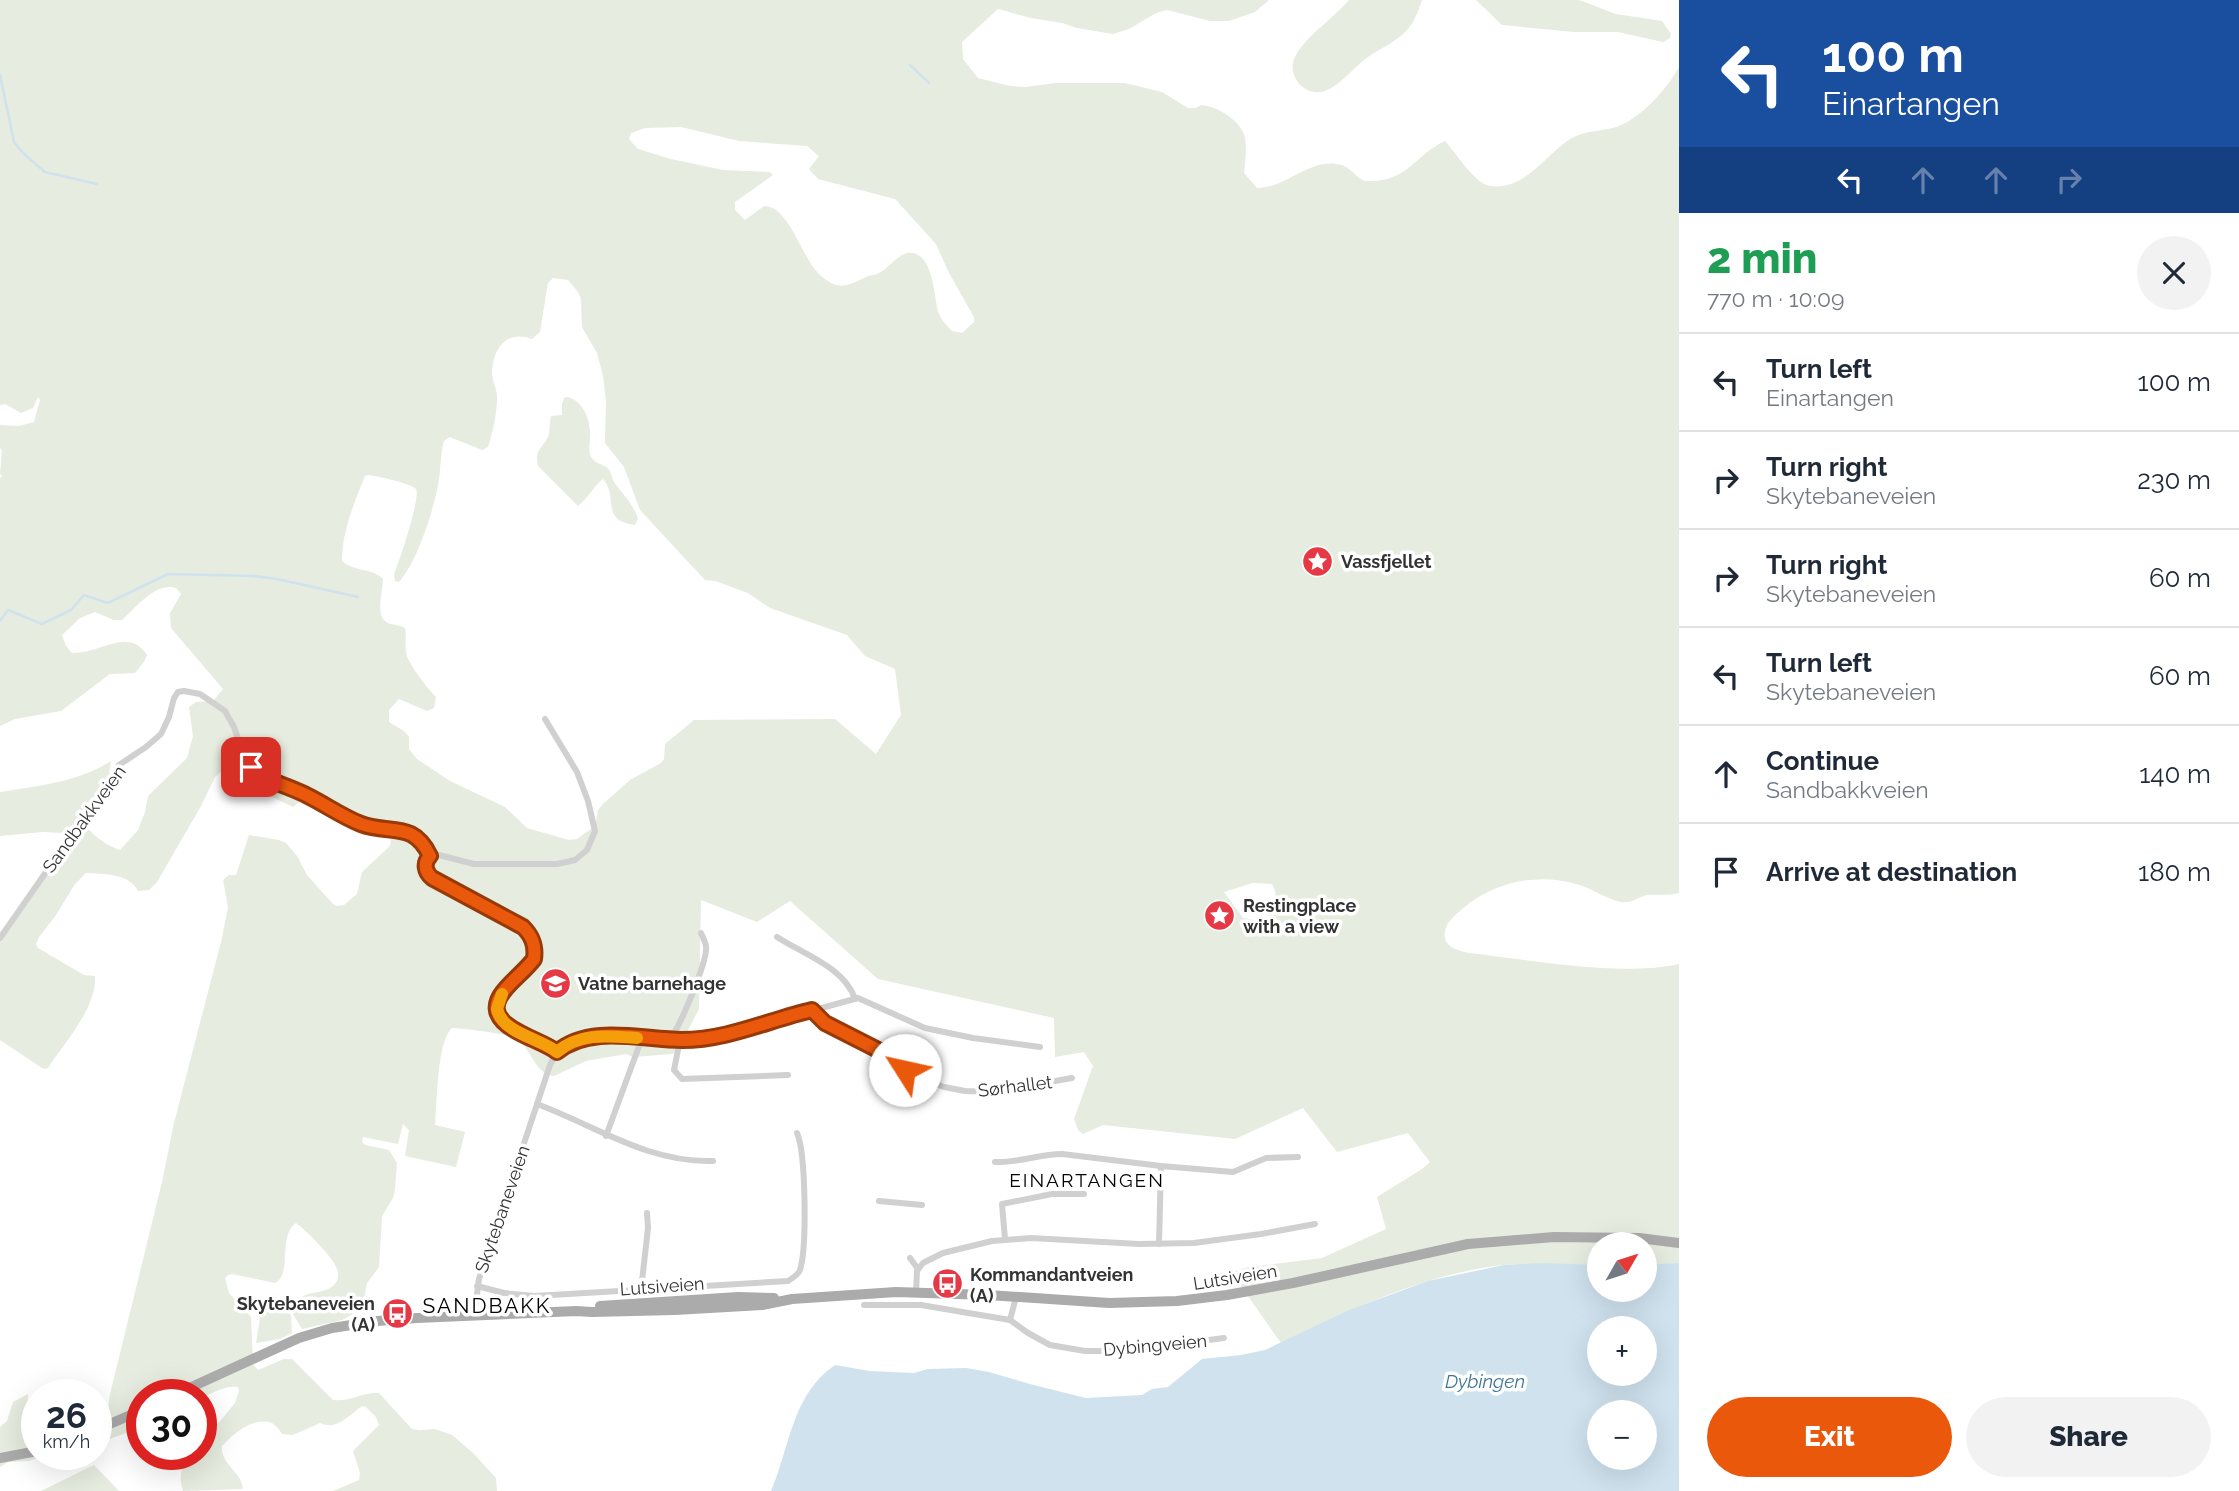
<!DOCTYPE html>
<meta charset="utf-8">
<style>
body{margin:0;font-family:Raleway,sans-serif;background:#f2f2f3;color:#1f2937;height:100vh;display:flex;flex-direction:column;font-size:26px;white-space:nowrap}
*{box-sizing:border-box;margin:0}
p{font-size:23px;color:#747a83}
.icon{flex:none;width:38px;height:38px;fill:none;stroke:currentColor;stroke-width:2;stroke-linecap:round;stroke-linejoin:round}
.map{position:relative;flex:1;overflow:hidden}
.details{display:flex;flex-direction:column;background:#fff;width:560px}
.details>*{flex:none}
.banner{background:#1a4fa0;color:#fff;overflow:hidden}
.needle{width:46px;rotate:51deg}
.buttons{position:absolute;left:1587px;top:1232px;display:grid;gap:14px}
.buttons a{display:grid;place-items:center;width:70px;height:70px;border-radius:50%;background:#fff;box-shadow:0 7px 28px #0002;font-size:35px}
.speed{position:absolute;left:21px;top:1379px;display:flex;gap:14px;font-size:35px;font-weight:700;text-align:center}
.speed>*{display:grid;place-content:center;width:91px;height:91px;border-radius:50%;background:#fff;box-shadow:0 7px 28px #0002;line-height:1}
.speed small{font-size:18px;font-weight:400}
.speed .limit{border:10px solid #d22;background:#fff;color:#111}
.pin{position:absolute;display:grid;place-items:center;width:60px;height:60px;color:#fff;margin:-30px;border-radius:14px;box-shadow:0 4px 10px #0006}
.me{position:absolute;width:77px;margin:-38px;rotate:305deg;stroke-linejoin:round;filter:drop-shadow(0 0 5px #0008)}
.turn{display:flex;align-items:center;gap:24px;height:147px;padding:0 28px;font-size:32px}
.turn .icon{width:91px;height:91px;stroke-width:2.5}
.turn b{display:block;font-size:49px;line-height:60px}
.lanes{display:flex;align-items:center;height:66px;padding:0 28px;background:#0003;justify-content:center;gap:35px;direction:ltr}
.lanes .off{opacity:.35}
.round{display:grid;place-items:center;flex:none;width:74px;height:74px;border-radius:37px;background:#f2f2f3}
.head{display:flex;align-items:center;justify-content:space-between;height:119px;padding:0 28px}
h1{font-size:42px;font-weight:800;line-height:52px;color:#1e9e55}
.button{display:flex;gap:14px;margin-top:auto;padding:14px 28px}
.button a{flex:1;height:80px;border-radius:42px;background:#ea580c;color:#fff;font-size:28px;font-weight:800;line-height:80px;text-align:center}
.button a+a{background:#f2f2f3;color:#1f2937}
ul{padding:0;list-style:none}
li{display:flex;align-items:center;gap:21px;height:98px;padding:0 28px;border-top:2px solid #e0e1e3}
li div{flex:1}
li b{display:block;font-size:26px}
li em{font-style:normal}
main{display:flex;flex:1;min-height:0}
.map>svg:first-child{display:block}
.green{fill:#e6ecdf;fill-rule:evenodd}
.water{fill:#cfe2ee;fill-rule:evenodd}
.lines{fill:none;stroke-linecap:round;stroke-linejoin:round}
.stream{stroke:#cfe2ee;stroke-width:2.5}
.minor{stroke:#d0d0d0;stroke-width:6}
.primary{stroke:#ababab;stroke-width:10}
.route-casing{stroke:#983908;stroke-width:18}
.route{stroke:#ea580c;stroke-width:12}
.slow{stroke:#f59e0b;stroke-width:12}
.labels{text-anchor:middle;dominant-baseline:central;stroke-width:7;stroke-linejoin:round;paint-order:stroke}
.poi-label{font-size:18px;font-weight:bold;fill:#333;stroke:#fff;text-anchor:start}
.street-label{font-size:18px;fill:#333;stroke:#fff}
.neighbourhood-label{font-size:19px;letter-spacing:2px;fill:#000;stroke:#fff}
.water-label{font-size:19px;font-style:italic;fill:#3f7597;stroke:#fff}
.quarter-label{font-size:21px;letter-spacing:2px;fill:#000;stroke:#fff}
</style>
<main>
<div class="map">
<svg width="1679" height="1491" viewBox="0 0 1679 1491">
<rect width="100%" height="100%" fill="#fff"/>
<g class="green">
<path d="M 0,0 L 1269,0 L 1255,12 L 1229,21 L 1210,21 L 1167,10 L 1156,13 L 1129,29 L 1113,34 L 1077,28 L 1062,23 L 1031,18 L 998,9 L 962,42 L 963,59 L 978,78 L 1010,86 L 1025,87 L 1056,83 L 1125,83 L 1162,92 L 1188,108 L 1195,108 L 1202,105 C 1218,107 1242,121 1245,138 C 1247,149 1245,162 1244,173 L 1257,188 C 1288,188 1310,156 1342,165 C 1351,168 1356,178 1365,181 C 1408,183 1413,156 1445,141 C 1456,153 1475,184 1490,186 C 1526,191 1546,153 1572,138 C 1584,131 1600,131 1613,128 C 1639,121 1667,89 1679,67 L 1679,893 C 1668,896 1658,894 1647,895 C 1638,897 1631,904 1621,902 C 1606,899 1592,888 1576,884 C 1537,872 1491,883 1461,910 C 1454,916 1447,922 1445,931 C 1442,947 1457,950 1469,953 C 1532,960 1618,977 1679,964 L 1679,1263 L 1645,1264 L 1645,1244 L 1600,1244 L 1599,1265 C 1568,1269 1535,1262 1503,1265 C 1425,1274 1351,1309 1281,1343 L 1231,1272 L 1249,1267 L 1322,1258 L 1386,1229 L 1377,1197 L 1422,1169 L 1430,1162 L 1408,1133 L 1337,1152 L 1303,1108 L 1235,1139 L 1103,1125 L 1083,1134 L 1078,1130 L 1074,1119 L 1093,1066 L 1084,1052 L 1055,1057 L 1054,1018 L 878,979 L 790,901 L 757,922 L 701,900 L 699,1009 L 677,1051 L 672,1054 L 633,1057 L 626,1054 L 586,1061 L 554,1076 C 533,1073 531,1047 516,1038 C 508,1034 461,1028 452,1028 C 437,1041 437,1103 435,1125 L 465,1132 L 456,1167 L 405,1156 L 409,1130 L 403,1124 L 398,1144 L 363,1137 L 362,1142 L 365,1145 L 389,1150 L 397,1163 L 395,1190 L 393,1198 L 382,1216 L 379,1267 L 367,1283 L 362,1309 L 342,1320 L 302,1329 L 293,1314 L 294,1302 C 308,1290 316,1295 330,1288 C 337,1284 340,1277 337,1269 C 334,1258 305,1229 296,1223 C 277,1237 293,1274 275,1283 L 232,1274 L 228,1275 L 225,1278 L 229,1293 L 251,1317 L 253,1364 L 258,1370 L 284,1359 L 292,1359 L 333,1400 C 351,1402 361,1392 379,1393 L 412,1429 L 420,1430 L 435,1429 L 452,1435 L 473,1453 L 496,1478 L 497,1491 L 333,1491 L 359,1480 L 360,1473 L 353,1451 L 379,1425 L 376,1417 L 366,1407 L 362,1406 C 349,1415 337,1431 320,1423 L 293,1435 L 282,1434 C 279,1429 274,1423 269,1422 C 249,1419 234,1434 222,1446 C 220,1464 242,1472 243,1489 L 183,1491 C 178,1475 181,1467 192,1454 L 201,1454 L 201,1444 L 235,1403 L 239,1391 L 238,1387 C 225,1385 213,1393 201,1398 L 201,1395 L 142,1395 L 142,1427 L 96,1444 L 96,1419 L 104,1416 L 108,1410 L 110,1394 L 162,1182 L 174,1123 L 222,938 L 228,907 L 223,880 L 229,875 L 236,875 L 249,835 L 279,840 L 286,843 L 297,856 L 307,875 L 333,904 L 336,906 L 344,905 L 357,894 L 362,872 L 390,846 L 392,834 L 391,830 L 381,822 L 353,813 L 333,803 L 308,795 L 293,807 L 272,797 L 255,796 L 228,769 L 224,769 L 215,777 L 201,806 L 157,882 L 149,890 L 138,891 C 129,873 104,874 86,873 L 75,884 L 56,915 L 39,937 L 36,944 L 38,948 L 84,975 L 95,976 C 97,1008 64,1043 48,1068 L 45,1069 L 42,1068 L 0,1040 L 0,935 L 66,837 L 65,833 L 43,832 L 0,836 L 0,792 C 38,786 78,782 111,761 L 109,774 L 83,820 C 88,833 107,846 120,850 L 138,830 L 145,812 L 148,796 L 187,758 L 193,736 L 189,707 L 196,702 L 213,701 L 223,689 L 171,628 L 170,613 L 181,594 L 176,588 C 155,582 136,608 122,620 L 114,620 L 95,612 L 80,618 L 62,635 L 66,646 L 72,653 C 101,654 128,626 147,655 L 144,662 L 135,673 L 110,674 L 61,711 L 15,719 L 0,726 L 0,479 L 2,475 L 0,474 L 2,451 L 0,448 L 0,425 L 19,426 L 34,422 L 40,400 L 38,397 L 33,408 L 21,413 L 5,404 L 0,405 ZM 681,127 L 739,141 L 807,146 L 819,156 L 809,169 L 818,179 L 895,199 L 936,244 L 949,273 L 974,317 L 974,322 L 962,333 L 952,331 C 947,326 942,321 939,314 C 933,298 935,250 907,253 C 898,255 889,267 881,272 C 877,275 871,275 866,277 C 846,287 837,291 819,274 C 802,258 789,206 764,206 L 745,220 L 735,210 L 735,202 L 773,175 L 770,172 L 723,170 L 671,159 L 638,149 L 629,139 L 631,133 L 645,128 ZM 553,278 L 568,280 L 578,292 L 581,299 L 582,327 L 597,353 L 603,376 L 606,401 L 605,443 L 624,467 L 640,510 L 705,580 L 715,581 L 748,593 L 770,608 L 847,635 L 865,656 L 895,669 L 901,715 L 876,754 L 835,719 L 694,720 L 665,744 L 664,759 L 661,763 L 630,780 L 603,804 L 598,810 L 596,822 L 592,828 L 577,839 L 569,840 L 527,828 L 505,807 L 450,781 L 417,759 L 409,749 L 409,737 L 404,731 L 389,722 L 389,710 L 399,699 L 427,711 L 434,708 L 436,697 C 428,689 410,666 407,656 C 404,646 407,637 405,628 C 400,625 393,625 388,623 C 374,616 383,593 383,579 C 373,568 354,572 342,561 C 342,532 354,503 365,476 L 368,475 C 378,476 410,483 416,489 C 421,497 399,563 394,574 L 395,581 L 399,582 C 417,562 433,512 438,485 C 441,471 440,455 444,441 L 450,437 L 482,450 L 488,447 C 493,432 497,413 497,397 C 497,388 491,379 492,370 C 494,346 508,330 532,339 L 540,332 L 548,283 ZM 1253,883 L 1272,884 C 1280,897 1273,910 1267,922 L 1243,918 L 1224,892 Z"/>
<path d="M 1349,0 L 1422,0 C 1419,8 1416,18 1411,25 C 1401,40 1382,47 1368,57 C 1354,67 1341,85 1325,91 C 1303,98 1285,73 1296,55 C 1309,33 1333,19 1349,0 Z"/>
<polygon points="1476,0 1579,0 1616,14 1662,21 1671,34 1670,38 1663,42 1618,32 1574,32 1502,25"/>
<path d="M 567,397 C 582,400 589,417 590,431 C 591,438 588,447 590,454 C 593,463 600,463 606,467 C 612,471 611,477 614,482 C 623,495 633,503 638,519 L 635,525 C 599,520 619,497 603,479 C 594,486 588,498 578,506 L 538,466 C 535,450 540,451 547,439 C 551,433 549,423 551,416 L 562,415 L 562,404 L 564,398 Z"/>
<polygon points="268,1306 287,1308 291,1316 292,1333 280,1339 256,1343 261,1311"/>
<polygon points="28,1394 25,1437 27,1440 37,1437 37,1454 48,1454 29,1461 8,1462 0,1467 0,1427 7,1421 13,1402"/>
<polygon points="94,1465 119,1491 41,1491"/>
</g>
<path class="water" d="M 1541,1263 L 1599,1265 L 1600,1290 L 1645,1290 L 1645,1264 L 1679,1263 L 1679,1491 L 771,1491 C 790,1447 792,1394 835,1365 L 870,1371 L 914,1373 L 928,1369 L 966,1368 L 989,1372 L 1030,1384 L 1086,1398 L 1142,1395 L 1152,1389 L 1168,1387 L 1202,1359 L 1241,1355 L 1265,1350 L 1349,1310 L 1428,1281 L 1504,1265 ZM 1600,1328 L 1645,1328 L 1645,1374 L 1600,1374 ZM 1600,1412 L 1645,1412 L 1645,1458 L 1600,1458 Z"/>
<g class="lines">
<g class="stream">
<polyline points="910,65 929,83"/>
<polyline points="0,75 14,142 24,154 45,172 97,184"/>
<polyline points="0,621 8,610 42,624 71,610 84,595 108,603 168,574 253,576 277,579 358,597"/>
</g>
<g class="minor">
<path d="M 545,719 L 577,772 L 588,801 L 595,831 L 587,850 L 575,860 L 557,864 L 474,864 L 435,854 L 428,858 C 423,867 428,875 436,881 L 515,922 L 529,933 L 534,945 L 534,959 L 501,995 C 484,1030 537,1036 557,1052"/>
<path d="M 777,937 C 803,954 844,967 855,999"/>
<polyline points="0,938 67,842 97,805 107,783 119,765 146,747 161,734 169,717 174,698 178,692 184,691 200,694 225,711 234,727 245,759 259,774 303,794 363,825 399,829 413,834 422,842 430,856"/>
<polyline points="812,1010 817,1017 825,1023 882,1053 912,1075 944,1087 965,1091 993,1092 1072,1078"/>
<path d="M 670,1039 C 680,1027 706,964 706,949 C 707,944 703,938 701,933"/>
<polyline points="680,1040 674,1070 682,1079 788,1075"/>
<path d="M 537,1104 C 596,1126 648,1163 713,1161"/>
<polyline points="606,1136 642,1038"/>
<path d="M 995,1162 C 1019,1163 1039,1154 1062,1154 L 1161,1166 L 1233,1172 L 1266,1158 L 1298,1157"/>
<polyline points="879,1201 922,1205"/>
<polyline points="1005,1239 1002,1204 1052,1194 1084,1194"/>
<polyline points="1159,1244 1161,1166"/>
<polyline points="910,1258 918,1269"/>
<path d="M 477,1286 L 504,1293 L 534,1296 L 788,1281 C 793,1278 798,1275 800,1270 C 807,1248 806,1153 797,1133"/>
<polyline points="641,1290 648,1228 647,1213"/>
<polyline points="916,1292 917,1271 923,1263 943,1253 992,1241 1031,1238 1139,1244 1194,1243 1261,1234 1315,1224"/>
<polyline points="864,1305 921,1305 1010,1320 1028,1333 1050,1345 1085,1351 1124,1351 1224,1338"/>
<polyline points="474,1316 479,1279 550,1065 557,1052 563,1047 583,1038 602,1036 680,1040 713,1038 858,998 925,1028 973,1038 1040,1047"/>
<polyline points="1010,1320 1016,1297"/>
</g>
<g class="primary">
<polyline points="600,1306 738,1297 774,1298"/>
<polyline points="174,1395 299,1338 332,1328 377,1321 417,1318 576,1311 592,1312 675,1310 762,1305 792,1299 896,1292 988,1295 1109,1303 1177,1301 1227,1295 1293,1283 1468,1244 1554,1237 1639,1238 1679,1243"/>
<polyline points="96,1430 142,1410"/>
<polyline points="0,1458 37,1451"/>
</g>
</g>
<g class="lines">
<defs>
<path id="route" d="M 251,767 C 267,782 289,786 308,796 C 326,805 343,817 361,824 C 390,835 413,820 430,856 C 423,863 425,872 432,878 L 523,927 C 532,936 536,945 534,959 C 525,971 512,980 503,992 C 477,1026 538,1037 557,1052 C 590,1024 643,1040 682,1040 C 727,1040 769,1020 812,1010 L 825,1023 L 882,1052 L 905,1070"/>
</defs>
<use href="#route" class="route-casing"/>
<use href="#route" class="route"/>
<path class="slow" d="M 502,994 L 497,1009 C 503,1034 538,1037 557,1052 C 580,1032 609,1036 637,1038"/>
</g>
<defs>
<symbol id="sight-disc" viewBox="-11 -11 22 22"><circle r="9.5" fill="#e63946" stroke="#fff"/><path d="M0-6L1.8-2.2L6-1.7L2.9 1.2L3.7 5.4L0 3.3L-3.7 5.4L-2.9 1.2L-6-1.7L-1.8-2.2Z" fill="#fff"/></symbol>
<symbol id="school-disc" viewBox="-11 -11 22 22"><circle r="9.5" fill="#e63946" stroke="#fff"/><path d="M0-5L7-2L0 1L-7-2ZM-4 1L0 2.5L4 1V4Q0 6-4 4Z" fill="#fff"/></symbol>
<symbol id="bus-disc" viewBox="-11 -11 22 22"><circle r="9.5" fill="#e63946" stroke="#fff"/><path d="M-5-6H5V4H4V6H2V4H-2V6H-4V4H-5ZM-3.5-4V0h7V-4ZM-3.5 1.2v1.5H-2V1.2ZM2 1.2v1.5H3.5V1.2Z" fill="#fff"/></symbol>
</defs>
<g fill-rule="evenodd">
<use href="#sight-disc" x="1300" y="544" width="35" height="35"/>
<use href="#sight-disc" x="1202" y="898" width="35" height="35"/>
<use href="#school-disc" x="538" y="966" width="35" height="35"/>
<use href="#bus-disc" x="930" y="1266" width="35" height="35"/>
<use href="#bus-disc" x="380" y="1296" width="35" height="35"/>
</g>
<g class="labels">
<g class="poi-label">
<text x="1341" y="561">Vassfjellet</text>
<text x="1243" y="905">Restingplace<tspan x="1243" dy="21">with a view</tspan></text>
<text x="578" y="983">Vatne barnehage</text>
<text x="970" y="1274">Kommandantveien<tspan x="970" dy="21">(A)</tspan></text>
<text x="375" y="1303" text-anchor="end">Skytebaneveien<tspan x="375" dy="21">(A)</tspan></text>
</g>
<g class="street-label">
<text transform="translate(84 819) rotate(-54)">Sandbakkveien</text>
<text transform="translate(1015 1086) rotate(-7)">Sørhallet</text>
<text transform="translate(502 1209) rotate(-71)">Skytebaneveien</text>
<text transform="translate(1235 1277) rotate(-9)">Lutsiveien</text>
<text transform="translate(662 1286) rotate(-4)">Lutsiveien</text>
<text transform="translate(1155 1345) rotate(-5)">Dybingveien</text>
</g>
<g class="neighbourhood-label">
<text x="1087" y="1180">EINARTANGEN</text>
</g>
<g class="water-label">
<text x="1485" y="1381">Dybingen</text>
</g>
<g class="quarter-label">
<text x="487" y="1305">SANDBAKK</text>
</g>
</g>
</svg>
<div class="buttons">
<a><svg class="needle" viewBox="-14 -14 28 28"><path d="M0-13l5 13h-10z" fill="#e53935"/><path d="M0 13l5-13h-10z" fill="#747a83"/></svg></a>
<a>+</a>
<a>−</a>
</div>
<div class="speed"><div>26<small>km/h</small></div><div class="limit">30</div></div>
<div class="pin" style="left:251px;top:767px;background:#d93025"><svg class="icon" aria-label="arrive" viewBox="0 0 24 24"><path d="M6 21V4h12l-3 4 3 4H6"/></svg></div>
<svg class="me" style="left:905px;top:1070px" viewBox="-20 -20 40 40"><circle r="19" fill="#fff"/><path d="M0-13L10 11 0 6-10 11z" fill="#ea580c"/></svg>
</div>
<section class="details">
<div class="banner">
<div class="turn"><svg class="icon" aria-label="left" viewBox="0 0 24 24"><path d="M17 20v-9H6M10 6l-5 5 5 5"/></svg><div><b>100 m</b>Einartangen</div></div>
<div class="lanes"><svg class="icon" aria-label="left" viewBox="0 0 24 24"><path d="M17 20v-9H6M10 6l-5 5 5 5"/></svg><svg class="icon off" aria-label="ahead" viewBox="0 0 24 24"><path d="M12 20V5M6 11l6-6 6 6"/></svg><svg class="icon off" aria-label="ahead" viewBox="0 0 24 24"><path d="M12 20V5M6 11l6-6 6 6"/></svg><svg class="icon off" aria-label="right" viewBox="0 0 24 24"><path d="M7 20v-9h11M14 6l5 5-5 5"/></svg></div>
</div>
<div class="head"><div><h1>2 min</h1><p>770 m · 10:09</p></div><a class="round"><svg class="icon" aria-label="close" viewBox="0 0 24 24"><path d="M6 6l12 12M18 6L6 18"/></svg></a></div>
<ul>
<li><svg class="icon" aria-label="left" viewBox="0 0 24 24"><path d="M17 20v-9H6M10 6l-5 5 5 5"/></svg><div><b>Turn left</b><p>Einartangen</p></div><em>100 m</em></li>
<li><svg class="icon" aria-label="right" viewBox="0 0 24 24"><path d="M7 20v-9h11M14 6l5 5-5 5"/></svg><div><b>Turn right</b><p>Skytebaneveien</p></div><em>230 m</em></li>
<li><svg class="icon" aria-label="right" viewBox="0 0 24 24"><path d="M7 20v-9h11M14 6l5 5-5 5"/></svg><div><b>Turn right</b><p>Skytebaneveien</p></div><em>60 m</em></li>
<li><svg class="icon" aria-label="left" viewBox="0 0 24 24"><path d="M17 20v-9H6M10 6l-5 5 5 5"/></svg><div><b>Turn left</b><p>Skytebaneveien</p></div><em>60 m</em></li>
<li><svg class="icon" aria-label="ahead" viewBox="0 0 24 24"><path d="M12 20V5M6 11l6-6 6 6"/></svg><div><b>Continue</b><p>Sandbakkveien</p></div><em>140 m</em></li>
<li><svg class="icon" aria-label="arrive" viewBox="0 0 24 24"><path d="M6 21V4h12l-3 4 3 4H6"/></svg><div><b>Arrive at destination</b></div><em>180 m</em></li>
</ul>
<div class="button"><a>Exit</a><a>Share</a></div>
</section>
</main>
